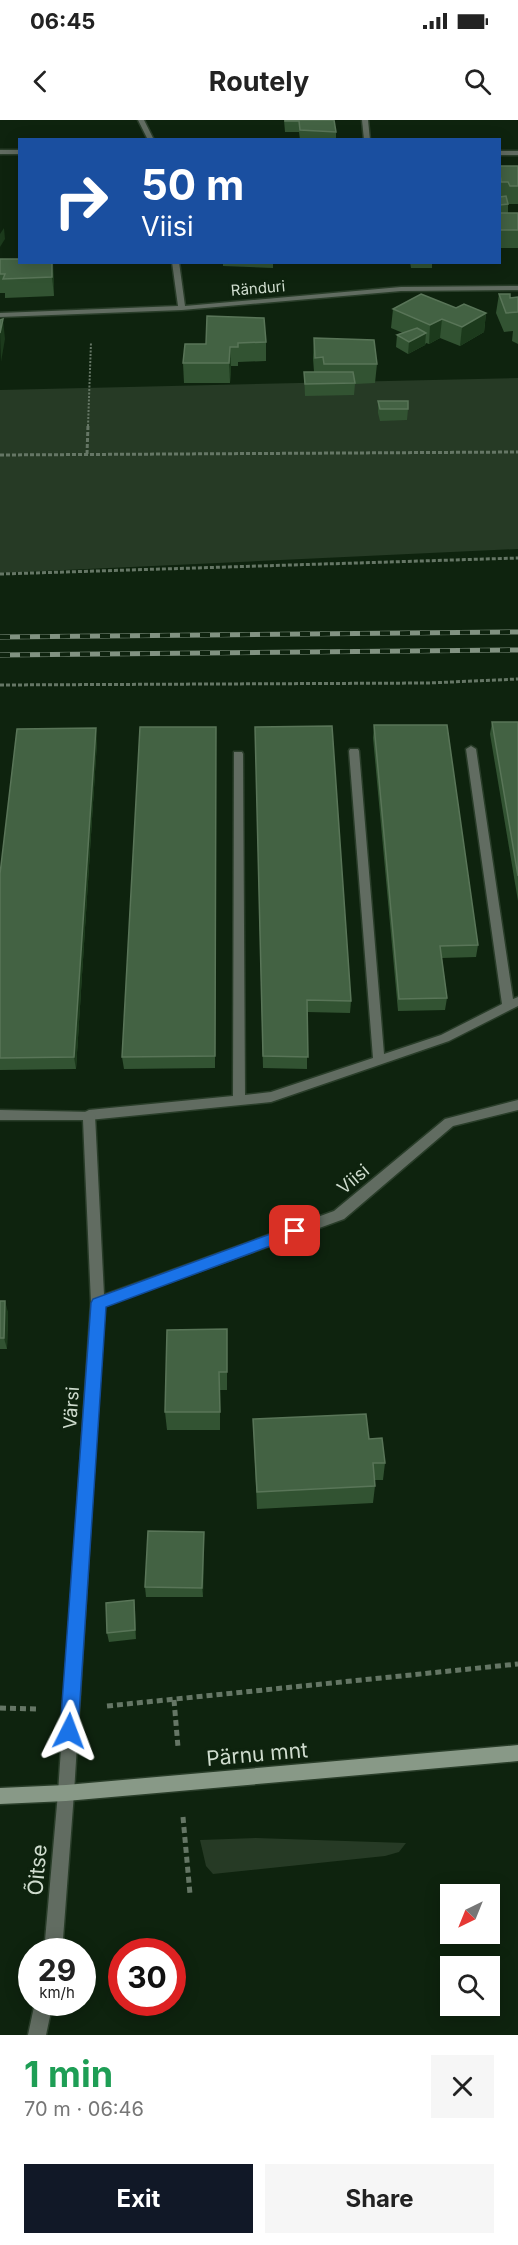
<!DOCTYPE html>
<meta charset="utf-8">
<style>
body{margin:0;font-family:Inter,sans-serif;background:#f6f6f6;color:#222;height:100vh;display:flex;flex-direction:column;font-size:22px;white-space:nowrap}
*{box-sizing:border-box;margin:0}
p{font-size:20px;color:#767676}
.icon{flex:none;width:33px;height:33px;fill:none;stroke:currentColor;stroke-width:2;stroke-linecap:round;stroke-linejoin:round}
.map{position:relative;height:1915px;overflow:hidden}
.details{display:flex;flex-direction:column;background:#fff;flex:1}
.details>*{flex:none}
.guide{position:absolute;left:18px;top:18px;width:483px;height:126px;border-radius:0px;box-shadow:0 3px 15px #0003;background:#1a4fa0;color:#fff;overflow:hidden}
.needle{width:39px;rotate:223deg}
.controls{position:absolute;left:440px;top:1764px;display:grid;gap:12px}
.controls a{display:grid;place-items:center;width:60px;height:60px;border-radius:0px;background:#fff;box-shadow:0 3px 15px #0003;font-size:30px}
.speed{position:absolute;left:18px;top:1818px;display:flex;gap:12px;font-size:30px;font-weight:700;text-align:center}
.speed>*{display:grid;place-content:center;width:78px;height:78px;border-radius:50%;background:#fff;box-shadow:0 3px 15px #0003;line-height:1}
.speed small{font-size:15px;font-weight:400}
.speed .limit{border:9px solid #d22;background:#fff;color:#111}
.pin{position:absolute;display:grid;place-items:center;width:51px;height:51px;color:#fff;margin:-26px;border-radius:12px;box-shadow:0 3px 9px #0006}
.me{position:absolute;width:66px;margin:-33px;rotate:3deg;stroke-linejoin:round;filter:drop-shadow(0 0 4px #0008)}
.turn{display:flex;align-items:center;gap:21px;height:126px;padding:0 24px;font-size:27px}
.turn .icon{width:78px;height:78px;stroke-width:2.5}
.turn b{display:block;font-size:42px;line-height:51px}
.round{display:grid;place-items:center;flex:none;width:63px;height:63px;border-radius:0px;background:#f6f6f6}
.headline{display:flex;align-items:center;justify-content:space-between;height:102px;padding:0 24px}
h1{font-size:36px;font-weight:700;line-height:45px;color:#1e9e55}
.cta{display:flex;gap:12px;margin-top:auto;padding:12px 24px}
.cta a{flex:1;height:69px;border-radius:0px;background:#111827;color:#fff;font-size:24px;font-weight:700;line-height:69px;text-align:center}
.cta a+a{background:#f6f6f6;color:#222}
.status{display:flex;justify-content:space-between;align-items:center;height:42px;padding:0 30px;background:#fff;direction:ltr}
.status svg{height:16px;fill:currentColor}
header{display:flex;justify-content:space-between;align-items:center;height:78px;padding:0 24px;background:#fff;font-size:27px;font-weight:700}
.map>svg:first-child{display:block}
.green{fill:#263a25}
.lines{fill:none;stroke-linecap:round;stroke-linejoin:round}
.service-casing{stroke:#293d29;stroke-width:3}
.minor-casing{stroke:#293d29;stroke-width:3}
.secondary-casing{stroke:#293d29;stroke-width:3}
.path-far2{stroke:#657665;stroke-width:2;stroke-dasharray:2 1.5;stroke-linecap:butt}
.path-far1{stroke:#657665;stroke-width:3;stroke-dasharray:4 2;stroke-linecap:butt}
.path{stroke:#657665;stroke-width:5;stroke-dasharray:6 4;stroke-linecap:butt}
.service{fill:#616c61;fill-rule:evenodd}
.minor{fill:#616c61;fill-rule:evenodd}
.secondary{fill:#889987;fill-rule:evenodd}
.rail-casing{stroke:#819281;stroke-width:5}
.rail{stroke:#0e230e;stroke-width:4;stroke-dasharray:10;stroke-linecap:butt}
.wall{fill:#325332}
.shaded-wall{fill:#1c3a1c}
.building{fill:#436243;stroke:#597558;stroke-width:1.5}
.route{fill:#1a73e8;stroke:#114b97;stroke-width:1.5}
.labels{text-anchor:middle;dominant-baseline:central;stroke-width:6;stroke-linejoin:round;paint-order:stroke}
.far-street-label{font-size:15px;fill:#cfdcce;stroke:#0e230e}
.street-label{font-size:18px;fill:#cfdcce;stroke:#0e230e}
.near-street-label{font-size:21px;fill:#cfdcce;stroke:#0e230e}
</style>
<div class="status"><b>06:45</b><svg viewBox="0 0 49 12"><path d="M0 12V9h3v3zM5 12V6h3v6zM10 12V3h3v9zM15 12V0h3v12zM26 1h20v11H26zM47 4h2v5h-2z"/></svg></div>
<header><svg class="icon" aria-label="back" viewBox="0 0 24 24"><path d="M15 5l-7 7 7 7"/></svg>Routely<svg class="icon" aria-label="search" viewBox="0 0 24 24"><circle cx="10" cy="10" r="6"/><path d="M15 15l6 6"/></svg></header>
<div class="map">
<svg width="518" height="1915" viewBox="0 0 518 1915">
<rect width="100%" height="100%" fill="#0e230e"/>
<g class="green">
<polygon points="518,258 518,429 0,453 0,270"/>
<polygon points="256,1718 406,1723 399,1732 385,1736 213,1754 206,1746 200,1720"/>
</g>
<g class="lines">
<defs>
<polygon id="service" points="471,626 476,629 513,879 518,877 518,886 449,921 271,982 89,1000 85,998 83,995 85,992 89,990 233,976 234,632 242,632 243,634 245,975 271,972 373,938 349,631 350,629 358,629 359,631 384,934 441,915 502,884 466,629"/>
<g id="minor">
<polygon points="138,0 144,0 154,20 148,20"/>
<polygon points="362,0 368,0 370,20 364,20"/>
<rect x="0" y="30" width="20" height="4"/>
<rect x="500" y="31" width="18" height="4"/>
<polygon points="172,142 179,142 185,186 401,167 518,166 518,170 401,171 182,190 0,197 0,193 178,186"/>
<polygon points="518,980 518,990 453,1006 344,1099 104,1186 74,1673 62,1832 44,1832 58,1673 91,1183 83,1000 0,1000 0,990 93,992 95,995 104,1175 334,1091 445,999"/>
<polygon points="35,1882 53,1882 46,1915 28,1915"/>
</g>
<polygon id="secondary" points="518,1625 518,1641 66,1681 0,1684 0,1668 66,1665"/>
</defs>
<use href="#service" class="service-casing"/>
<use href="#minor" class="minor-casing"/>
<use href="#secondary" class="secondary-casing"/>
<polyline class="path-far2" points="88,306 91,222"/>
<g class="path-far1">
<polyline points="87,334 88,305"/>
<polyline points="0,335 518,332"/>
<polyline points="0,454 518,438"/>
<polyline points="0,565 429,563 518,559"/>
</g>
<g class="path">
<polyline points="174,1580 178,1627"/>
<polyline points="107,1586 518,1544"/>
<polyline points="0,1588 37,1589"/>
<polyline points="183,1697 190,1774"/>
</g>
<use href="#service" class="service"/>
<use href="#minor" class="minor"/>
<use href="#secondary" class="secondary"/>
<defs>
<g id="rail">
<polyline points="0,517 518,512"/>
<polyline points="0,535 518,530"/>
</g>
</defs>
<use href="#rail" class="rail-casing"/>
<use href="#rail" class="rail"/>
</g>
<g class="wall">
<polygon points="284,0 334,0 336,12 336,20 300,20 299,12 285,12"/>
<polygon points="500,46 518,46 518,84 508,84 508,93 518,93 518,128 500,128"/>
<polygon points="0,139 54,158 54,176 5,178 5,173 0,173"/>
<polygon points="223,142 281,142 273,143 273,148 223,146"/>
<polygon points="410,142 432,142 432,148 411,148"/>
<polygon points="499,174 510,178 518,177 518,224 512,221 513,211 504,212 496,193"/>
<polygon points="456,188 486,193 484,212 460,226 440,218 429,224 426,223 425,225 408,234 396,227 397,215 403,213 391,208 393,189"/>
<polygon points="314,218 377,244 375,263 355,264 354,275 305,276 304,252 314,252 313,238"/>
<polygon points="266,222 266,241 238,242 238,246 231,246 230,263 184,263 183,243 206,224"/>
<polygon points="378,281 408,289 407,300 380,301 378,293"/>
<polygon points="492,602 518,602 518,781 490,614"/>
<polygon points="374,605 478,825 476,837 442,838 447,878 445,890 398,891 373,618"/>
<polygon points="216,607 215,948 124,949 122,937"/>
<polygon points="255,607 351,881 350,893 307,892 307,949 263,948"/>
<polygon points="97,621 76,949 0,950 0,754"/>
<polygon points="0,1181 8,1192 7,1229 0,1229"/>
<polygon points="227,1209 227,1270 220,1270 220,1310 167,1310 165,1292"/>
<polygon points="253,1299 369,1319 385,1343 383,1360 374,1360 375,1366 373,1383 257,1389"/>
<polygon points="204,1412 203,1477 146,1477 145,1467"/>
<polygon points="135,1490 136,1519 109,1522 107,1513"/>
</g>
<g class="shaded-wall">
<polygon points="4,108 5,119 0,127 0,114"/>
<polygon points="53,142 54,158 54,176 52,157"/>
<polygon points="486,193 484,212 460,226 462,207"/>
<polygon points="3,199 5,219 1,242 0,213"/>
<polygon points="442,199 440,218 429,224 430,205"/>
<polygon points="426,213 425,225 408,234 409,222"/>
<polygon points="230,227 231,246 230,263 229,243"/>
<polygon points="96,608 97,621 76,949 74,937"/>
<polygon points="5,1181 8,1192 7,1229 4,1218"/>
<polygon points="204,1412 204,1422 203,1477 202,1468"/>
<polygon points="134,1480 135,1490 136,1519 135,1510"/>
</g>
<g class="building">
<polygon points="285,0 334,0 336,12 300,10 299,1 285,1"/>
<polygon points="500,46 518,46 518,66 510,66 508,62 501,62 500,54"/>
<polygon points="506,76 508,84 500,85 500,77"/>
<rect x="500" y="93" width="18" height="17"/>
<polygon points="0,139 20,139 20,142 52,142 52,157 3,159 5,154 0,154"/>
<polygon points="421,174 456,188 464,184 486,193 462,207 442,199 430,205 393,189"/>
<polygon points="499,174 510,174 510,178 518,177 518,192 506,193"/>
<polygon points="207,196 264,198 266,222 238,223 238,227 230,227 229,243 183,243 185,224 206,224"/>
<polygon points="3,199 0,213 0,200"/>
<polygon points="417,208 426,213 409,222 397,215"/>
<polygon points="314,218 374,220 377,244 324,244 323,237 315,238"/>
<polygon points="304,252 353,252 355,263 305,264"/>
<polygon points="378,281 408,281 408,289 380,289"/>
<polygon points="492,602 518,602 518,756"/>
<polygon points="374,605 447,605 478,825 440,826 447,878 399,879"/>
<polygon points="332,606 351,881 307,880 308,937 263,936 255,607"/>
<polygon points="140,607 216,607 215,936 122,937"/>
<polygon points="96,608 74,937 0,938 0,754 17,609"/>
<polygon points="0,1181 5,1181 4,1218 0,1218"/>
<polygon points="227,1209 227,1252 219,1252 220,1292 165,1292 167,1210"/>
<polygon points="366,1294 369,1319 382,1318 385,1343 373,1343 375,1366 257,1372 253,1299"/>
<polygon points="148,1411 204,1412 202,1468 145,1467"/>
<polygon points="134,1480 135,1510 107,1513 106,1483"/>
</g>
<polygon class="route" points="295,1105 300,1106 303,1111 300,1115 106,1187 78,1611 76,1617 69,1620 63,1617 60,1611 91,1183 93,1179"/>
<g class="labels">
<g class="far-street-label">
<text transform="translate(258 168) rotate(-5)">Ränduri</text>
</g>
<g class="street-label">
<text transform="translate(353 1059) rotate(-40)">Viisi</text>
<text transform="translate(71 1288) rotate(-86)">Värsi</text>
</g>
<g class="near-street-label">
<text transform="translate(257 1634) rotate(-5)">Pärnu mnt</text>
<text transform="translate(37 1750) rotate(-85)">Õitse</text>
</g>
</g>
</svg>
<div class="controls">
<a><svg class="needle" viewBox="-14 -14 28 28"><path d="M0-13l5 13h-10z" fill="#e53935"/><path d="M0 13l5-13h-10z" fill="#767676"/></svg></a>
<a><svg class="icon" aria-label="search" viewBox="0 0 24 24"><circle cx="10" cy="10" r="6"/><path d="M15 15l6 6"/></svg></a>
</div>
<div class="speed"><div>29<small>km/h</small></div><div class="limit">30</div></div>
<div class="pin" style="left:295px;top:1111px;background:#d93025"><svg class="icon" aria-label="arrive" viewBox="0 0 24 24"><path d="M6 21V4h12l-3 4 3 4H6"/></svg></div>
<svg class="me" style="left:69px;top:1611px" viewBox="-20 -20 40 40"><path d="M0-17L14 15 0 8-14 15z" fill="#1a73e8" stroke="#fff" stroke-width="4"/></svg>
<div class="guide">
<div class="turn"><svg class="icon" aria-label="right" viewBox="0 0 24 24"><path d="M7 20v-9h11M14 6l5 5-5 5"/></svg><div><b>50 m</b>Viisi</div></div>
</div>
</div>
<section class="details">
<div class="headline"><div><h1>1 min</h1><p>70 m · 06:46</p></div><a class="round"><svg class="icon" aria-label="close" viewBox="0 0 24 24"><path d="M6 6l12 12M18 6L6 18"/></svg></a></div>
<div class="cta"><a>Exit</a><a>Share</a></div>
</section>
